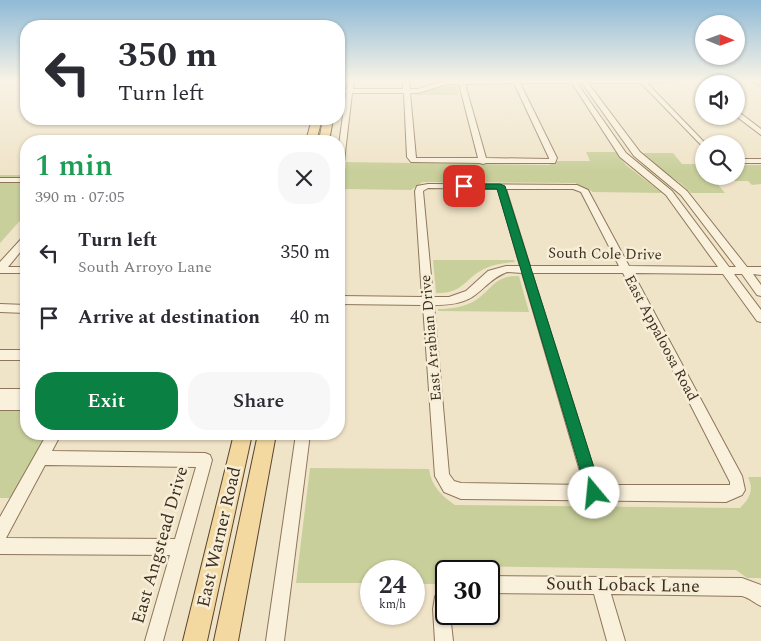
<!DOCTYPE html>
<meta charset="utf-8">
<style>
body{margin:0;font-family:Spectral,serif;background:#f7f7f7;color:#2b2b33;height:100vh;display:flex;flex-direction:column;font-size:19px;white-space:nowrap}
*{box-sizing:border-box;margin:0}
p{font-size:16px;color:#7c7c81}
.icon{flex:none;width:28px;height:28px;fill:none;stroke:currentColor;stroke-width:2;stroke-linecap:round;stroke-linejoin:round}
.map{position:relative;flex:1;overflow:hidden}
.side{position:absolute;left:20px;top:135px;width:325px;height:305px;display:flex;flex-direction:column;background:#fff;border-radius:20px;box-shadow:0 1px 4px #0004}
.side>*{flex:none}
.top-card{position:absolute;left:20px;top:20px;width:325px;height:105px;border-radius:20px;box-shadow:0 1px 4px #0004;background:#fff;color:#2b2b33;overflow:hidden}
.needle{width:32px;rotate:91deg}
.buttons{position:absolute;left:695px;top:15px;display:grid;gap:10px}
.buttons a{display:grid;place-items:center;width:50px;height:50px;border-radius:50%;background:#fff;box-shadow:0 1px 4px #0004;font-size:25px}
.speed{position:absolute;left:360px;top:560px;display:flex;gap:10px;font-size:25px;font-weight:700;text-align:center}
.speed>*{display:grid;place-content:center;width:65px;height:65px;border-radius:50%;background:#fff;box-shadow:0 1px 4px #0004;line-height:1}
.speed small{font-size:12px;font-weight:400}
.speed .limit{border:2px solid #111;border-radius:8px;background:#fff;color:#111}
.pin{position:absolute;display:grid;place-items:center;width:42px;height:42px;color:#fff;margin:-21px;border-radius:10px;box-shadow:0 2px 8px #0006}
.me{position:absolute;width:55px;margin:-28px;rotate:343deg;stroke-linejoin:round;filter:drop-shadow(0 0 4px #0008)}
.turn{display:flex;align-items:center;gap:18px;height:105px;padding:0 15px;font-size:22px}
.turn .icon{width:65px;height:65px;stroke-width:2.5}
.turn b{display:block;font-size:35px;line-height:42px}
.round{display:grid;place-items:center;flex:none;width:52px;height:52px;border-radius:20px;background:#f7f7f7}
.overview{display:flex;align-items:center;justify-content:space-between;height:85px;padding:0 15px}
h1{font-size:30px;font-weight:600;line-height:38px;color:#1e9e55}
.cta{display:flex;gap:10px;margin-top:auto;padding:10px 15px}
.cta a{flex:1;height:58px;border-radius:20px;background:#0b8043;color:#fff;font-size:20px;font-weight:600;line-height:58px;text-align:center}
.cta a+a{background:#f7f7f7;color:#2b2b33}
ul{padding:0;list-style:none}
li{display:flex;align-items:center;gap:15px;height:65px;padding:0 15px}
li div{flex:1}
li b{display:block;font-size:19px}
li em{font-style:normal}
.map>svg:first-child{display:block}
.green{fill:#c9cf9b}
.lines{fill:none;stroke-linecap:round;stroke-linejoin:round}
.minor-casing{stroke:#8d765c;stroke-width:2}
.major-casing{stroke:#5b4430;stroke-width:2}
.minor{fill:#faf1dc;fill-rule:evenodd}
.major{fill:#f3d9a0;fill-rule:evenodd}
.route{fill:#0b8043;stroke:#07532c}
.labels{text-anchor:middle;dominant-baseline:central;stroke-width:5;stroke-linejoin:round;paint-order:stroke}
.street-label{font-size:15px;fill:#3d2e20;stroke:#f7eed8}
.near-street-label{font-size:18px;fill:#3d2e20;stroke:#f7eed8}
</style>
<div class="map">
<svg width="761" height="641" viewBox="0 0 761 641">
<rect width="100%" height="100%" fill="#f0e4c8"/>
<g class="green">
<polygon points="456,84 459,95 412,95"/>
<polygon points="586,152 616,152 626,165 662,193 593,192 575,183 423,182 411,190 343,189 346,162 549,165 557,161 590,161"/>
<path d="M 642,153 L 673,153 L 682,164 L 704,164 L 704,176 L 736,176 L 736,165 L 761,165 L 761,184 L 752,185 L 748,181 L 715,181 L 725,193 L 691,193 C 677,177 655,170 642,153 Z"/>
<polygon points="0,175 26,175 26,214 0,243"/>
<path d="M 433,260 L 514,260 L 515,262 C 501,263 488,265 477,273 C 461,285 460,293 436,293 Z"/>
<path d="M 519,276 L 529,312 L 438,311 L 438,309 C 451,309 465,307 476,300 C 493,288 495,275 519,276 Z"/>
<polygon points="0,391 26,391 26,434 48,434 13,498 0,498"/>
<path d="M 310,468 L 429,469 C 431,486 442,496 455,505 L 740,508 C 750,498 754,490 748,477 L 761,477 L 761,578 L 747,578 L 736,570 L 453,566 L 443,573 L 435,584 L 414,584 L 414,571 L 371,571 L 371,583 L 296,583 Z"/>
</g>
<g class="lines">
<defs>
<g id="minor">
<path d="M 348,81 L 354,81 L 353,89 L 403,89 L 403,81 L 409,81 L 410,89 L 418,89 L 444,81 L 679,81 L 647,83 L 706,144 L 704,144 L 704,148 L 641,83 L 588,83 L 640,152 L 687,191 L 747,267 L 761,267 L 761,275 L 753,274 L 761,285 L 761,296 L 757,295 L 742,274 L 734,274 L 761,310 L 761,322 L 757,321 L 723,274 L 633,273 L 742,476 L 745,490 L 742,495 L 726,502 L 461,499 L 444,492 L 435,476 L 423,305 L 339,304 L 339,296 L 422,297 L 415,191 L 417,186 L 428,184 L 577,185 L 588,190 L 629,266 L 718,267 L 666,195 L 620,157 L 572,83 L 520,83 L 557,158 L 555,163 L 486,163 L 483,164 L 480,163 L 411,162 L 407,157 L 404,93 L 352,93 L 343,170 L 339,172 L 339,145 L 346,93 L 339,93 L 339,89 L 347,89 ZM 514,83 L 549,158 L 549,159 L 486,158 L 465,84 ZM 577,83 L 582,83 L 634,156 L 681,195 L 736,267 L 729,267 L 672,191 L 626,153 ZM 448,84 L 459,84 L 478,158 L 416,158 L 410,93 L 418,93 ZM 428,188 L 498,189 L 520,266 L 506,266 L 488,271 L 466,291 L 449,297 L 433,297 L 423,191 ZM 506,189 L 573,189 L 581,192 L 619,266 L 530,266 ZM 507,272 L 522,273 L 584,485 L 461,483 L 454,481 L 449,474 L 434,305 C 447,305 464,304 475,295 C 487,286 492,278 507,272 ZM 532,273 L 623,273 L 730,482 L 730,485 L 599,485 Z"/>
<polygon points="697,81 704,81 707,84 704,84 704,86"/>
<polygon points="754,81 761,81 761,86"/>
<polygon points="736,110 761,129 761,135 736,116"/>
<rect x="736" y="159" width="25" height="4"/>
<rect x="0" y="178" width="26" height="4"/>
<polygon points="26,236 26,245 8,267 26,267 26,273 0,273 0,262 23,237"/>
<polygon points="0,304 26,305 26,313 0,312"/>
<rect x="0" y="350" width="26" height="10"/>
<rect x="0" y="389" width="26" height="21"/>
<path d="M 47,434 L 61,434 L 52,451 L 205,453 L 210,455 L 212,460 L 163,641 L 145,641 L 170,555 L 0,554 L 0,517 ZM 45,465 L 196,467 L 175,539 L 6,538 Z"/>
<polygon points="296,434 310,434 284,641 266,641"/>
<path d="M 489,576 L 742,578 L 761,585 L 761,606 C 754,603 750,598 742,596 L 611,594 L 625,641 L 607,641 L 594,594 L 489,593 Z"/>
<polygon points="446,582 446,614 450,614 453,641 435,641 433,609 435,597 440,585"/>
</g>
<g id="major">
<polygon points="312,119 322,119 316,141 306,141"/>
<polygon points="323,119 333,119 329,141 319,141"/>
<polygon points="234,434 252,434 207,641 183,641"/>
<polygon points="258,434 276,434 238,641 214,641"/>
</g>
</defs>
<use href="#minor" class="minor-casing"/>
<use href="#major" class="major-casing"/>
<use href="#minor" class="minor"/>
<use href="#major" class="major"/>
</g>
<linearGradient id="sky" x2="0" y2="1"><stop stop-color="#8fbad6"/><stop offset="0.47" stop-color="#f8f3e6"/><stop offset="1" stop-color="#f8f3e6" stop-opacity="0"/></linearGradient>
<rect width="761" height="171" fill="url(#sky)"/>
<polygon class="route" points="461,184 500,184 505,186 602,493 600,498 594,500 589,498 587,493 497,189 464,189 460,186"/>
<g class="labels">
<g class="street-label">
<text transform="translate(605 254) rotate(1)">South Cole Drive</text>
<text transform="translate(431 338) rotate(-95)">East Arabian Drive</text>
<text transform="translate(661 338) rotate(62)">East Appaloosa Road</text>
</g>
<g class="near-street-label">
<text transform="translate(219 537) rotate(-77)">East Warner Road</text>
<text transform="translate(160 545) rotate(-74)">East Angstead Drive</text>
<text transform="translate(623 585) rotate(1)">South Loback Lane</text>
</g>
</g>
</svg>
<div class="buttons">
<a><svg class="needle" viewBox="-14 -14 28 28"><path d="M0-13l5 13h-10z" fill="#e53935"/><path d="M0 13l5-13h-10z" fill="#7c7c81"/></svg></a>
<a><svg class="icon" aria-label="sound" viewBox="0 0 24 24"><path d="M4 9h4l5-4v14l-5-4H4zM17 9q2 3 0 6"/></svg></a>
<a><svg class="icon" aria-label="search" viewBox="0 0 24 24"><circle cx="10" cy="10" r="6"/><path d="M15 15l6 6"/></svg></a>
</div>
<div class="speed"><div>24<small>km/h</small></div><div class="limit">30</div></div>
<div class="pin" style="left:464px;top:186px;background:#d93025"><svg class="icon" aria-label="arrive" viewBox="0 0 24 24"><path d="M6 21V4h12l-3 4 3 4H6"/></svg></div>
<svg class="me" style="left:594px;top:493px" viewBox="-20 -20 40 40"><circle r="19" fill="#fff"/><path d="M0-13L10 11 0 6-10 11z" fill="#0b8043"/></svg>
<div class="top-card">
<div class="turn"><svg class="icon" aria-label="left" viewBox="0 0 24 24"><path d="M17 20v-9H6M10 6l-5 5 5 5"/></svg><div><b>350 m</b>Turn left</div></div>
</div>
<section class="side">
<div class="overview"><div><h1>1 min</h1><p>390 m · 07:05</p></div><a class="round"><svg class="icon" aria-label="close" viewBox="0 0 24 24"><path d="M6 6l12 12M18 6L6 18"/></svg></a></div>
<ul>
<li><svg class="icon" aria-label="left" viewBox="0 0 24 24"><path d="M17 20v-9H6M10 6l-5 5 5 5"/></svg><div><b>Turn left</b><p>South Arroyo Lane</p></div><em>350 m</em></li>
<li><svg class="icon" aria-label="arrive" viewBox="0 0 24 24"><path d="M6 21V4h12l-3 4 3 4H6"/></svg><div><b>Arrive at destination</b></div><em>40 m</em></li>
</ul>
<div class="cta"><a>Exit</a><a>Share</a></div>
</section>
</div>
